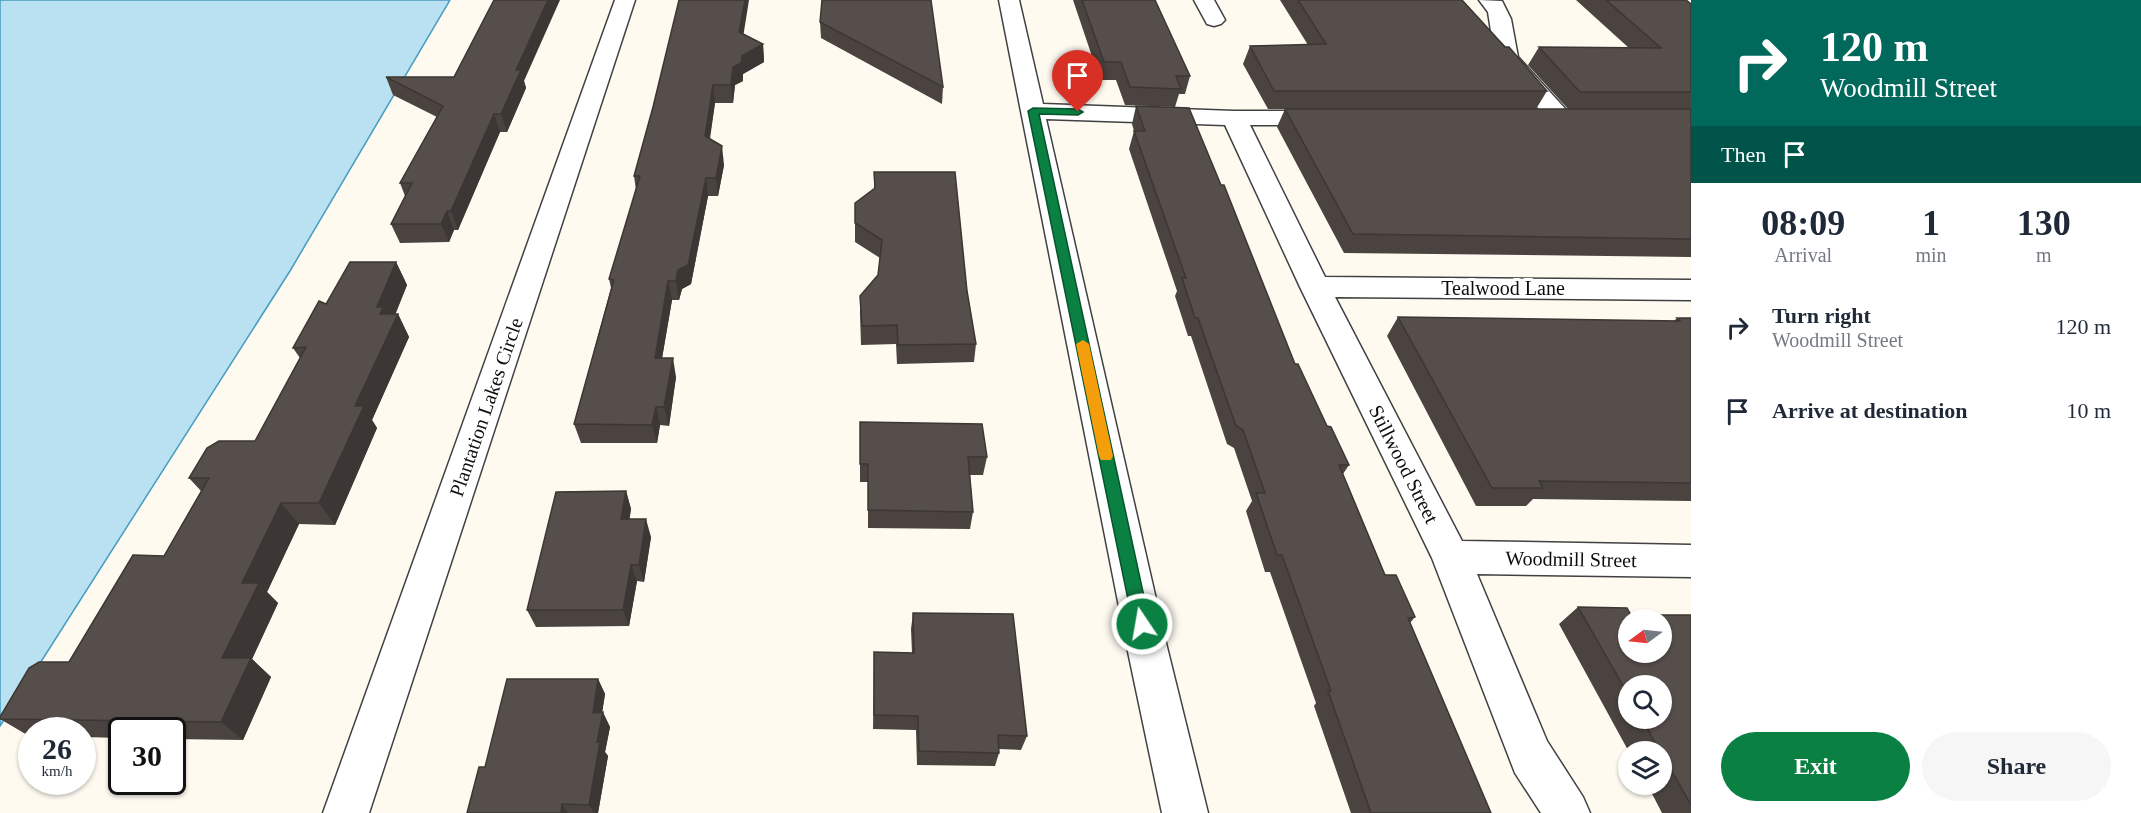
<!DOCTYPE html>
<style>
body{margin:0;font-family:"Times New Roman",serif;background:#f6f6f7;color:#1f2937;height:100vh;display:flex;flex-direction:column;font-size:22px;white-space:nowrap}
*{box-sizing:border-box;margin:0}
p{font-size:20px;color:#747a83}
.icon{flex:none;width:33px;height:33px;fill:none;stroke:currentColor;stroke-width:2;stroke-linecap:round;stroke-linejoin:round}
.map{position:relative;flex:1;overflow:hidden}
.drawer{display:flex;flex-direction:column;background:#fff;width:450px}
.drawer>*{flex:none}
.hud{background:#00695c;color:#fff;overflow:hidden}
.needle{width:39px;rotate:255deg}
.controls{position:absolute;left:1618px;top:609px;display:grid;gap:12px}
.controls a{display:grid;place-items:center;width:54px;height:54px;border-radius:50%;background:#fff;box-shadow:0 2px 4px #0004;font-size:30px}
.speed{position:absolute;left:18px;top:717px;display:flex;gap:12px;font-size:30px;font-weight:700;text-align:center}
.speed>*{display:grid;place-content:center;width:78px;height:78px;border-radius:50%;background:#fff;box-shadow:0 2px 4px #0004;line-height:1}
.speed small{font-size:15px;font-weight:400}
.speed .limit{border:3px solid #111;border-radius:9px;background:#fff;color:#111}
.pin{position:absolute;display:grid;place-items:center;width:51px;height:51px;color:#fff;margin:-62px -26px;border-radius:50% 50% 50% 0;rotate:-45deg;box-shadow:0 0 6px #0007}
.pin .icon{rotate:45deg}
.me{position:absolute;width:66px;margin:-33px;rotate:348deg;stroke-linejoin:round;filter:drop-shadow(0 0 4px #0008)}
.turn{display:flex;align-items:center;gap:21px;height:126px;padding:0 30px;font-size:27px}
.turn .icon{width:78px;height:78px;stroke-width:2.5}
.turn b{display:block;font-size:42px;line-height:51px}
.then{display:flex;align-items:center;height:57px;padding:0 30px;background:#0003;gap:12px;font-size:22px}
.eta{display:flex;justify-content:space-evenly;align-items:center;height:102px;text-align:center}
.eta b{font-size:36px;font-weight:800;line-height:42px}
.action{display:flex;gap:12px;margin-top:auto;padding:12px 30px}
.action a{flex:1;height:69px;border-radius:36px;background:#0b8043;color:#fff;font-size:24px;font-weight:800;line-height:69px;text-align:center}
.action a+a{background:#f6f6f7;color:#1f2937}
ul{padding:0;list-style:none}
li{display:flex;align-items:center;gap:18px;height:84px;padding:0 30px}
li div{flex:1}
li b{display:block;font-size:22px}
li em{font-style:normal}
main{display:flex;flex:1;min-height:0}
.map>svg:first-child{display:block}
.water{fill:#b9e1f1;stroke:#469bc2;stroke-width:1.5}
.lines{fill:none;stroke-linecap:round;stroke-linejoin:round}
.minor-casing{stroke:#414141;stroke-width:3}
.minor{fill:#fff;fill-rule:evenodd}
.wall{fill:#4a4340;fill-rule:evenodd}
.shaded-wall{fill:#3c3734}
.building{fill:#564e4b;stroke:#3c3734;stroke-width:1.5;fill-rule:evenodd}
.route{fill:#0b8043;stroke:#07532c;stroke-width:1.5}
.slow{fill:#f59e0b}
.labels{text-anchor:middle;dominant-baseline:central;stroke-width:6;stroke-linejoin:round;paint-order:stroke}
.street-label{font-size:20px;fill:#0e0e0e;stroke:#fff}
</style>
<main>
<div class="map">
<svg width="1691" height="813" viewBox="0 0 1691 813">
<rect width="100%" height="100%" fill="#fefaf0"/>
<polygon class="water" points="0,0 450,0 290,271 0,726"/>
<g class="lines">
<defs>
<g id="minor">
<polygon points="615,0 635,0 369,813 323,813"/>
<polygon points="999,0 1019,0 1043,104 1234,111 1325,111 1334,113 1337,118 1334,123 1325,125 1250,125 1325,277 1691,280 1691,300 1335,297 1462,541 1691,545 1691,577 1477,574 1547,741 1583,797 1590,813 1541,813 1515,773 1432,558 1300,287 1225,125 1046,119 1167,647 1208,813 1162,813 1127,647"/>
<polygon points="1194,0 1214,0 1225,20 1221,24 1214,26 1207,24"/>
<polygon points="1479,0 1502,1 1511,19 1518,57 1569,113 1572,118 1569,123 1560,125 1551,123 1499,63 1494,50 1488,12"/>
</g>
</defs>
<use href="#minor" class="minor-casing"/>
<use href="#minor" class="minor"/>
</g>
<g class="wall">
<polygon points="1073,0 1155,0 1190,76 1185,94 1179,94 1175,107 1125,105 1116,80 1100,80"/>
<polygon points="1280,0 1462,0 1547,91 1536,109 1268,109 1243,64 1250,46 1308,45"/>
<polygon points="1576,0 1686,0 1691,4 1691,257 1344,253 1277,127 1285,109 1568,109 1528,65 1539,47 1629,48"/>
<polygon points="820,22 943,87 942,104 821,38"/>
<polygon points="744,34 763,44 764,62 743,74 743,81 735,85 733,103 715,103 710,139 724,165 718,196 708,196 691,284 682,289 679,300 672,300 662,358 676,377 669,426 660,425 657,443 581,443 574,424 611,288 609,279 636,190 634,176"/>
<polygon points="386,77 454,77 524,81 526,88 507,132 500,132 458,230 454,230 449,242 400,243 391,224 405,196 400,183 437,117 393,95"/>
<polygon points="1136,106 1295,364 1327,426 1349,465 1343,474 1385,575 1415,617 1410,623 1491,813 1351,813 1314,706 1316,703 1270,572 1265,572 1246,511 1252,501 1234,448 1227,444 1191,336 1188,336 1175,296 1177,291 1129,149 1134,131 1132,124"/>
<polygon points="874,172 967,291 976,344 974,362 897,364 896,344 861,345 860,314 860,296 878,275 880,258 855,242 855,203 874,189"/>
<polygon points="396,262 407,285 395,314 398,314 409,337 372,420 377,428 335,525 299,524 267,592 278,603 252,659 271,677 243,740 172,739 172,730 122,730 122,738 82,737 82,730 32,730 32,736 29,736 0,719 0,717 69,662 164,556 201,491 189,478 255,441 300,358 293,348 326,304"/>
<polygon points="1398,317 1674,321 1677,318 1691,318 1691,501 1533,499 1526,506 1476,506 1387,336"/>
<polygon points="860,422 987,457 983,475 970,475 973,512 970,529 868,528 868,482 860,482"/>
<polygon points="626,491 631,509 629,519 651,537 644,582 637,581 629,626 536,627 527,610"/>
<path d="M 1578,607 L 1631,615 L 1691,615 L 1691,813 L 1662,813 L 1647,784 L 1662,784 L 1662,752 L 1629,752 L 1559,624 ZM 1629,686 L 1662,718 L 1629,718 Z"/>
<polygon points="913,613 1027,736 1021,750 999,749 999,753 995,766 917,765 916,730 873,729 874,652 912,653 911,629"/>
<polygon points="598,679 605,694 602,712 610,727 605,752 608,756 598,813 467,813 485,767"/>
</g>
<g class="shaded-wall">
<polygon points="548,0 560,0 524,81 526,88 507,132 501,114 516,70"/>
<polygon points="745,0 749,0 741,50 739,32"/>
<polygon points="763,44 764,62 743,74 743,81 735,85 733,103 731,85 733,67 742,56"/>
<polygon points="713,85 715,103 707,154 705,136"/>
<polygon points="494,114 500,132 458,230 451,211"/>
<polygon points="722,146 724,165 718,196 716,178"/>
<polygon points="706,178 708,196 691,284 682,289 679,300 676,281"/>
<polygon points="447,211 454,230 449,242 441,224"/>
<polygon points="396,262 407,285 392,323 398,314 409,337 372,420 377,428 335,525 319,503 380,314 377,307"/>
<polygon points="668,281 672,300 659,376 655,358"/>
<polygon points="673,358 676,377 669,426 664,407"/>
<polygon points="656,407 660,425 657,443 652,425"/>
<polygon points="626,491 631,509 627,537 621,519"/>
<polygon points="281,503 299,524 267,592 278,603 252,659 271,677 243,740 221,722 222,658 242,583"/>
<polygon points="646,519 651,537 644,582 639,565"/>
<polygon points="631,565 637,581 629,626 623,610"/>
<polygon points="598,679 605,694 600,727 593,713"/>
<polygon points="603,712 610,727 605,752 608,756 598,813 594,813 589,805 597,742"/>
<polygon points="562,804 568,813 561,813"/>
</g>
<g class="building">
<polygon points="494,0 548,0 516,70 521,70 501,114 494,114 451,211 447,211 441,224 391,224 412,183 400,183 443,106 386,77 454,77"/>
<polygon points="679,0 745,0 739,32 763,44 742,56 741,63 733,67 731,85 713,85 705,136 722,146 716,178 706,178 688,265 678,270 676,281 668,281 655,358 673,358 664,407 656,407 652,425 574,424 614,280 609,279 640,176 634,176 653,107"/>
<polygon points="822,0 931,0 943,87 820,22"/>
<polygon points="1082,0 1155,0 1190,76 1176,76 1181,89 1130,87 1121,62 1104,62"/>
<polygon points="1298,0 1462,0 1505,47 1509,47 1547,91 1274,91 1250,46 1326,44"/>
<polygon points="1606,0 1686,0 1691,4 1691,92 1580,92 1539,47 1661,48"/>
<polygon points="1136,106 1189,108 1221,185 1224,185 1295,364 1298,364 1327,426 1331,427 1349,465 1339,465 1385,575 1396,575 1415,617 1408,618 1491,813 1371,813 1328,691 1331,691 1282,555 1277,555 1256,493 1265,493 1243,430 1236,426 1198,318 1195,318 1182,278 1186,278 1134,131 1145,131"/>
<polygon points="1285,109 1691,109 1691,239 1353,234"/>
<polygon points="874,172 955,172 967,291 976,344 898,345 897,325 862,326 860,296 878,275 882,240 855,223 855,203 875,188"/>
<polygon points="350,262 396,262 377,307 383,307 380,314 398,314 355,406 364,406 319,503 281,503 242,583 259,583 222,658 251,658 221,722 0,719 0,717 29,668 39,662 69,662 133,555 164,556 209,478 189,478 207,448 219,441 255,441 306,347 293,348 319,301 326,304"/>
<polygon points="1398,317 1680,321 1677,318 1691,318 1691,483 1539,481 1543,488 1492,488"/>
<polygon points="860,422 982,424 987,457 968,457 973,512 868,510 868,464 860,464"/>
<polygon points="626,491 621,519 646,519 639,565 631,565 623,610 527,610 556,492"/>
<path d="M 1578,607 L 1627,608 L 1631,615 L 1691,615 L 1691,805 L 1662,754 L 1662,752 L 1660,752 L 1642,718 L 1662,718 L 1662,686 L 1629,686 L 1629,696 ZM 1629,620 L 1662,620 L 1662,652 L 1629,652 Z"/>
<polygon points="913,613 1013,614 1027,736 998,735 999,753 919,751 918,716 874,715 874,652 914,653"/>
<polygon points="507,679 598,679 593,713 603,712 597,742 600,742 589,805 562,804 561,813 467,813 479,767 485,767"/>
</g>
<polygon class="route" points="1033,108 1078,109 1083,112 1078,115 1039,114 1150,624 1147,629 1142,632 1136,629 1133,624 1028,111"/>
<polygon class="slow" points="1083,340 1089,344 1113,456 1111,460 1101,460 1099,456 1076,344"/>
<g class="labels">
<g class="street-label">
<text x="1503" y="288">Tealwood Lane</text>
<text transform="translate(486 407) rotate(-71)">Plantation Lakes Circle</text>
<text transform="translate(1404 464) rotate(63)">Stillwood Street</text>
<text transform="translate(1571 559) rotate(1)">Woodmill Street</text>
</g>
</g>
</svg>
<div class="controls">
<a><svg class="needle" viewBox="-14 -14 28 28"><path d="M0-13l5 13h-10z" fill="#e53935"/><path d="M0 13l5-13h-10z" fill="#747a83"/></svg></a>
<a><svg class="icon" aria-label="search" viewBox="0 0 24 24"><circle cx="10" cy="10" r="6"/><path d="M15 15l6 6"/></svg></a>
<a><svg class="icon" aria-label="layers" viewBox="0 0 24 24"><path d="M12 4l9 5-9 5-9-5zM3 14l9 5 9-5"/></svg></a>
</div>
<div class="speed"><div>26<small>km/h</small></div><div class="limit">30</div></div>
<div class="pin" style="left:1078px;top:112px;background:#d93025"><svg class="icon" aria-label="arrive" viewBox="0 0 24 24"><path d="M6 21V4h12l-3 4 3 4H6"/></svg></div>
<svg class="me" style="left:1142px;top:624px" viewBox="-20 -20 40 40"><circle r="17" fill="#0b8043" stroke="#fff" stroke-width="3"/><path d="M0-11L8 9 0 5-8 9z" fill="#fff"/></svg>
</div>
<section class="drawer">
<div class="hud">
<div class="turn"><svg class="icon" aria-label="right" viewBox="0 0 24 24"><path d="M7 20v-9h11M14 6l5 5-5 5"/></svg><div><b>120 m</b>Woodmill Street</div></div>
<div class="then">Then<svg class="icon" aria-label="arrive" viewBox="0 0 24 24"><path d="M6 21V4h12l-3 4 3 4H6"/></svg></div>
</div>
<div class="eta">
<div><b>08:09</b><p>Arrival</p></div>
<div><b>1</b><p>min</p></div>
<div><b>130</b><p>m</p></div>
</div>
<ul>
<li><svg class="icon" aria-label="right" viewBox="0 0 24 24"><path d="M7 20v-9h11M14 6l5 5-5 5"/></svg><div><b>Turn right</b><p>Woodmill Street</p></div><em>120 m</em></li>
<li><svg class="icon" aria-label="arrive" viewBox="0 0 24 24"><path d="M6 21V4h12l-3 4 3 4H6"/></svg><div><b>Arrive at destination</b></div><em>10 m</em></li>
</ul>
<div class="action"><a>Exit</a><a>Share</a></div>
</section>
</main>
